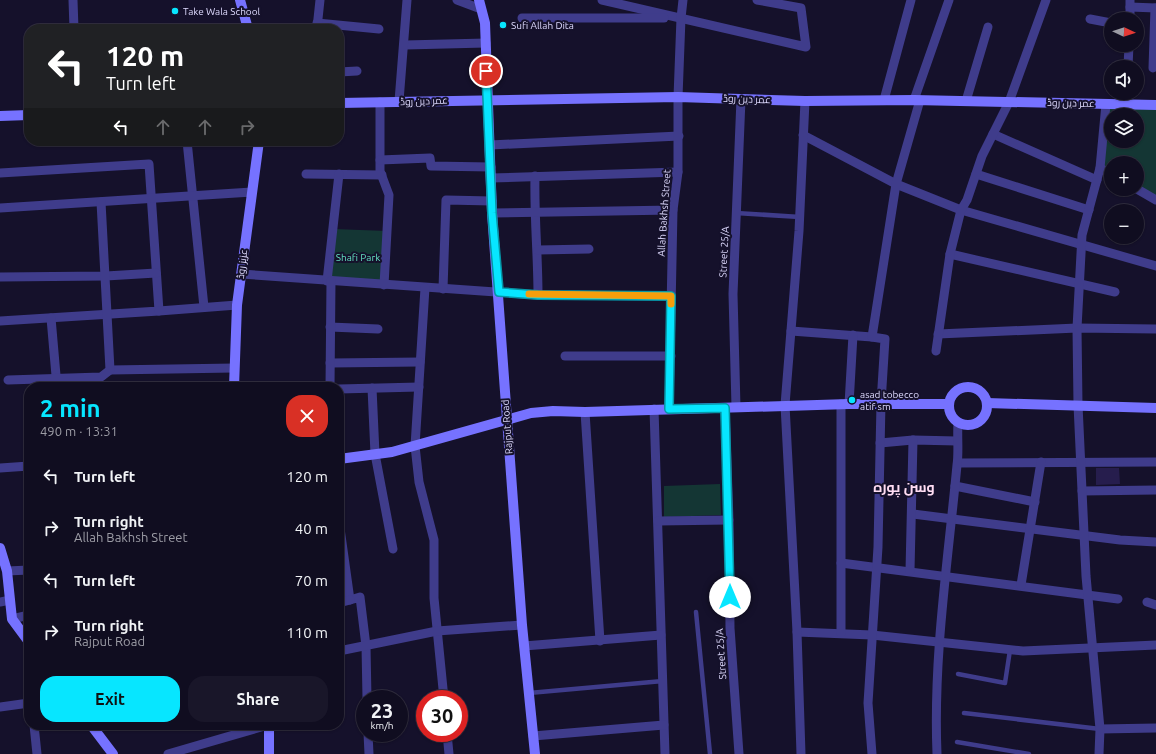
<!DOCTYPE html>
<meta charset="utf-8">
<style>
body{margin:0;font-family:Ubuntu,Cairo,sans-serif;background:#191629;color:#f1f3f6;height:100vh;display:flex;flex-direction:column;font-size:15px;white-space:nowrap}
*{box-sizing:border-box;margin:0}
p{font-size:13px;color:#9c9ca5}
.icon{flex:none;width:22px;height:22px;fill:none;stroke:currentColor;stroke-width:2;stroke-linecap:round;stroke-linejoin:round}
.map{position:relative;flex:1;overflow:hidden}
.side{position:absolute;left:24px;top:382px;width:320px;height:348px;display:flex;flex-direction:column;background:#100d20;border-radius:16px;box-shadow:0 1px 3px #0004,0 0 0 1px #302d3e}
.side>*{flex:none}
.guide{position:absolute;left:24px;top:24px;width:320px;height:122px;border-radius:16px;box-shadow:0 1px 3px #0004,0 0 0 1px #302d3e;background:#202124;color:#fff;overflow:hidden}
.needle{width:26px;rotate:94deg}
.fabs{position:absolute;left:1104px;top:12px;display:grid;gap:8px}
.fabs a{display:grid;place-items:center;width:40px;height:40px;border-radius:50%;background:#100d20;box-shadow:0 1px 3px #0004,0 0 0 1px #302d3e;font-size:20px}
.speed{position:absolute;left:356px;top:690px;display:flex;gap:8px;font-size:20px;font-weight:700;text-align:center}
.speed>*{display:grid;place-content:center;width:52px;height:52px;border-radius:50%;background:#100d20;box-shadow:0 1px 3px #0004,0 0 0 1px #302d3e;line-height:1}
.speed small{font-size:10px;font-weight:400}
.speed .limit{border:6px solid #d22;background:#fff;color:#111}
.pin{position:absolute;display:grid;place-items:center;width:34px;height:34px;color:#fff;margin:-17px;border:2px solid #fff;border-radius:50%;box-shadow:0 1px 4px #0007}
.me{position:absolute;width:44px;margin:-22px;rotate:0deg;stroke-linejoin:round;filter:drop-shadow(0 0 3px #0008)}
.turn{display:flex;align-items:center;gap:14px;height:84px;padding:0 16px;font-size:18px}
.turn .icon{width:52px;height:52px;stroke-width:2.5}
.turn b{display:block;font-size:28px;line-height:34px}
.lanes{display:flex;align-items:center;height:38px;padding:0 16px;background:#0003;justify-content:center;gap:20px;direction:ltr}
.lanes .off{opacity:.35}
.round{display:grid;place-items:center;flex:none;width:42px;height:42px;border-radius:16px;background:#191629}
.head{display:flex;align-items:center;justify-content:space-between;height:68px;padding:0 16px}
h1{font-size:24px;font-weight:600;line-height:30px;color:#07e6ff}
.cta{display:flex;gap:8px;margin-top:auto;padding:8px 16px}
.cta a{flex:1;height:46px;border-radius:16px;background:#07e6ff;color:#111;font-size:16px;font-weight:600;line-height:46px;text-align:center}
.cta a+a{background:#191629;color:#f1f3f6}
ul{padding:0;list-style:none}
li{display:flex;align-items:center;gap:12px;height:52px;padding:0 16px}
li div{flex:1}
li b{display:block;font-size:15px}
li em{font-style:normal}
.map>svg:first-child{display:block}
.green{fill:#143634;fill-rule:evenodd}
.building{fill:#261d4d}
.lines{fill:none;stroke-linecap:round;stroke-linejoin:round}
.lane{stroke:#3f3c8b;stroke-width:4.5}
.street{stroke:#3f3c8b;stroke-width:9}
.secondary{stroke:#7672ff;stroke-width:10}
.route-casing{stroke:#0596a6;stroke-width:10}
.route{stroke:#07e6ff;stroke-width:7}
.slow{stroke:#f59e0b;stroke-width:7}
.poi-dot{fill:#07e6ff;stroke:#15112b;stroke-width:1.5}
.labels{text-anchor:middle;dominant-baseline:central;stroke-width:4;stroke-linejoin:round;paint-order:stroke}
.poi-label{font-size:10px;fill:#dfdbff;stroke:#15112b;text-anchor:start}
.street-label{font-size:10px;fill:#dfdbff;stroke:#15112b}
.park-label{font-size:10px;fill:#64e2c2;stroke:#15112b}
.district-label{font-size:14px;font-weight:bold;fill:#ffddf3;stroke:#15112b}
</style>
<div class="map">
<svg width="1156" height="754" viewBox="0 0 1156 754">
<rect width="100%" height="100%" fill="#15112b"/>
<g class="green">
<path d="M 1106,104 L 1156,106 L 1156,200 L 1137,189 L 1137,163 L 1111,163 L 1111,174 L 1100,168 ZM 1111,115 L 1137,115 L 1137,141 L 1111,141 Z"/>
<polygon points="333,229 387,231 384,285 327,281"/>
<polygon points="720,484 721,515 664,517 664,486"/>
</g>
<polygon class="building" points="1096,468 1119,468 1120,484 1096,485"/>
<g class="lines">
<g class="lane">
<polyline points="736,213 800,217"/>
<polyline points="696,612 710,754"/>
<polyline points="958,674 1005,683 1010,650"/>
<polyline points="529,693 663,681"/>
<polyline points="964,713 1100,729"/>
<polyline points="957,742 1029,754"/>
</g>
<g class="street">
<polyline points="73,0 74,29"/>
<polyline points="457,0 481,9"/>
<polyline points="602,0 806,47 801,8 757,0"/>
<polyline points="1130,7 1156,8"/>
<polyline points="522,18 664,18"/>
<polyline points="1090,19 1111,23"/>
<polyline points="1130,19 1130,0"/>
<polyline points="317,23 379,29"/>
<polyline points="317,28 320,0"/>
<polyline points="405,45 486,43"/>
<polyline points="1128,67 1129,45"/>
<polyline points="1153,68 1155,8"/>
<polyline points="339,72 357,71"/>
<polyline points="884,100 911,0"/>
<polyline points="914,100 949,0"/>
<polyline points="399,101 407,0"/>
<polyline points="966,101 988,27"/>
<polyline points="380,102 380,171 389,195 384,285"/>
<polyline points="1126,104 1127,93"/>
<polyline points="993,134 1097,180"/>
<polyline points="803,135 896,184 961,210 1156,266"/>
<polyline points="187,141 204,307"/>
<polyline points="259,141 286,141"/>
<polyline points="490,145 679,136"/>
<polyline points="380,160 430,158 431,166 491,167"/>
<polyline points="1100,168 1111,174"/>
<polyline points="0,173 149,164 159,311 0,321"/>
<polyline points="306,174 382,175"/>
<polyline points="976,174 1089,210"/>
<path d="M 535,176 C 534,216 538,255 538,295"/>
<polyline points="491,178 678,172"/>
<polyline points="1137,189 1156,200"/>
<polyline points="0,208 252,192"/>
<polyline points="492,213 673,210"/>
<polyline points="538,250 589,249"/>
<polyline points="950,254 1115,292"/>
<polyline points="241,274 538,295 671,296"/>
<polyline points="0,277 106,276 156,273"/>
<polyline points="327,281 339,174"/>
<polyline points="425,288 415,446 419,482 434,540 434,598 444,699"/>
<polyline points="443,289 446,200 492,201"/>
<polyline points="159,311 237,305"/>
<polyline points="51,318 57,387"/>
<polyline points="330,327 378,329"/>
<polyline points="791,331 872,337"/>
<polyline points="938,334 1077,328 1156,329"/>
<polyline points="936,351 950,254 961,210 967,200 982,156 1009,102 1046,0"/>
<polyline points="565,356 671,356"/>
<polyline points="330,363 420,362"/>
<polyline points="110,370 234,368"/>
<polyline points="8,380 101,377 110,370 101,202"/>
<polyline points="330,387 331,281"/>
<polyline points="372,388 375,454 393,549"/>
<polyline points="339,389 419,387"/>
<polyline points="849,404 853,335"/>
<polyline points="736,407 733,294 741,99"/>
<polyline points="725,408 729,520 730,628 739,754"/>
<polyline points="654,409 665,754"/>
<polyline points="669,409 673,210 678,172 678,97 681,18 683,0"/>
<polyline points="585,412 600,641"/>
<polyline points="880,443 913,440 957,441"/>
<polyline points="958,463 1156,462"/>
<polyline points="0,468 29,466"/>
<polyline points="955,486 1035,502"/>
<polyline points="1082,491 1156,490"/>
<polyline points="913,514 1120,540 1156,542"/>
<polyline points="339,521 350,600 360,597 366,646 367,699"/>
<polyline points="658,521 729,520"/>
<polyline points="841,563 1118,599"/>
<polyline points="7,571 29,570"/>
<polyline points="910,571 913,440"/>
<polyline points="1021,585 1041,462"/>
<polyline points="0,602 10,600"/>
<polyline points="1147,602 1156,605"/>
<polyline points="339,603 350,600"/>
<polyline points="12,619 29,615"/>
<polyline points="797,632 872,635 1023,651 1156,645"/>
<polyline points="841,633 841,404"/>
<polyline points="524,646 661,635"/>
<polyline points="339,651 437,631 522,625"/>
<polyline points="0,707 29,703"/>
<polyline points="34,725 37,754"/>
<polyline points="1100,729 1156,728"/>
<polyline points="368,733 369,754"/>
<polyline points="447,733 449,754"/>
<polyline points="533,736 664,725"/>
<polyline points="168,754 268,725"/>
<polyline points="801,754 797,632 785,405 799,231 805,101"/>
<polyline points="872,754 868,703 878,547 881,403 885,339 872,337 896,184 920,100"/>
<path d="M 937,754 C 933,658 948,561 957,465 C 959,452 957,437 958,423"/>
<polyline points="1099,754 1100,729 1086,576 1078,405 1077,328 1082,235 1100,168 1106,104"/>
</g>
<g class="secondary">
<polyline points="240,0 248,29"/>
<polyline points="479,0 485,23 492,213 522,625 535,754"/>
<polyline points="339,103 678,97 805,101 914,100 1156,105"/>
<polyline points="0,116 29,115"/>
<circle cx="968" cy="406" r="19"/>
<polyline points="234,387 237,305 259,141"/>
<polyline points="987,403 1156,408"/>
<polyline points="339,459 392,452 531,413 553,411 585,412 849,404 948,404"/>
<polyline points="0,548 7,571 12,619 29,642"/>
<polyline points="91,725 113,754"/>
<polyline points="269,754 269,725"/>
</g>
</g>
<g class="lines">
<defs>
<polyline id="route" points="486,71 492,213 499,292 538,295 671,296 669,409 725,408 730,597"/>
</defs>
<use href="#route" class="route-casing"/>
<use href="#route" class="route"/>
<polyline class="slow" points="529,294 671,296 671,304"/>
</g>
<g class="poi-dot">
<circle cx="175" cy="11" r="4"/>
<circle cx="503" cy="25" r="4"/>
<circle cx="852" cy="400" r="4"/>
</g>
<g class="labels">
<g class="poi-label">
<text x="183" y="11">Take Wala School</text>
<text x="511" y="25">Sufi Allah Dita</text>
<text x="860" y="394">asad tobecco<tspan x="860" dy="12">atif sm</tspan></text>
</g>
<g class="street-label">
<text transform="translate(747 99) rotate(2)">عمر دین روڈ</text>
<text transform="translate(424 101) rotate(-2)">عمر دین روڈ</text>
<text transform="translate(1071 103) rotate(1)">عمر دین روڈ</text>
<text transform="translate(664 213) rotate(-86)">Allah Bakhsh Street</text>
<text transform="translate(724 252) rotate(-87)">Street 25/A</text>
<text transform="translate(242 264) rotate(-83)">عزیز روڈ</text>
<text transform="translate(507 427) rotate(-94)">Rajput Road</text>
<text transform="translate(721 654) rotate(-94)">Street 25/A</text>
</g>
<g class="park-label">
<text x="358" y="257">Shafi Park</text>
</g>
<g class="district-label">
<text x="904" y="487">وسن پورہ</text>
</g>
</g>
</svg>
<div class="fabs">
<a><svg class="needle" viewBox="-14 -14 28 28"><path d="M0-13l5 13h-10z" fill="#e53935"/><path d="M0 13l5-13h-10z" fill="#9c9ca5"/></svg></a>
<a><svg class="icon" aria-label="sound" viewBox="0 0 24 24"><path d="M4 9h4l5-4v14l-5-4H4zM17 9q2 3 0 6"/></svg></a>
<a><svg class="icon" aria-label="layers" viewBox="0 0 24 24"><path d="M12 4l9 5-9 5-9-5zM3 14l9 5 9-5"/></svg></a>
<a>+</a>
<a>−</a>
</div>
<div class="speed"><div>23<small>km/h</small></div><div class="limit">30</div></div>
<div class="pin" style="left:486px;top:71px;background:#d93025"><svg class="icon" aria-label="arrive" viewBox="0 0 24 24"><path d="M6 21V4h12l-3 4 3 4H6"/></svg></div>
<svg class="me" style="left:730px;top:597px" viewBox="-20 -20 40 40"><circle r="19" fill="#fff"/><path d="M0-13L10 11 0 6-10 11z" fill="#07e6ff"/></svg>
<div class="guide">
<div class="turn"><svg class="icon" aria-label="left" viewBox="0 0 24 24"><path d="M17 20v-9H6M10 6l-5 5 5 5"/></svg><div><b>120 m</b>Turn left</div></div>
<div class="lanes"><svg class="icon" aria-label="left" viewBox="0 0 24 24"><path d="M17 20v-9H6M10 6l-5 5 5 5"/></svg><svg class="icon off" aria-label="ahead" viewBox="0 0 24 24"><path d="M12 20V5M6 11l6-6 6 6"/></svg><svg class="icon off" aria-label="ahead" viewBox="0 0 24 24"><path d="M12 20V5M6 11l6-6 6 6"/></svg><svg class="icon off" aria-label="right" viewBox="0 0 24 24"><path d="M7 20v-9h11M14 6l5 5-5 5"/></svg></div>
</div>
<section class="side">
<div class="head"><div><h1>2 min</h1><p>490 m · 13:31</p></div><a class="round" style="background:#d93025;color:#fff"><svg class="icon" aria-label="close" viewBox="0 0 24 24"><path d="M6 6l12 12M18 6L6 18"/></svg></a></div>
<ul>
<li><svg class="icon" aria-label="left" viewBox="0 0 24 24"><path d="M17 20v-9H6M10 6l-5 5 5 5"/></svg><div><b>Turn left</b></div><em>120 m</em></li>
<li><svg class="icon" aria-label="right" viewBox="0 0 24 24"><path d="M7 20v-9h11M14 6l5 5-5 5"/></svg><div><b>Turn right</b><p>Allah Bakhsh Street</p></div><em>40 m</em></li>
<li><svg class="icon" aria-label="left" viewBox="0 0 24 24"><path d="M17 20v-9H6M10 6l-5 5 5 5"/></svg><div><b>Turn left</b></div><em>70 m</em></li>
<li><svg class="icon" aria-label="right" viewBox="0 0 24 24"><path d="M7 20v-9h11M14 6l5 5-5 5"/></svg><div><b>Turn right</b><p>Rajput Road</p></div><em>110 m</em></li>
</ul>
<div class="cta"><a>Exit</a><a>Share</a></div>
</section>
</div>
